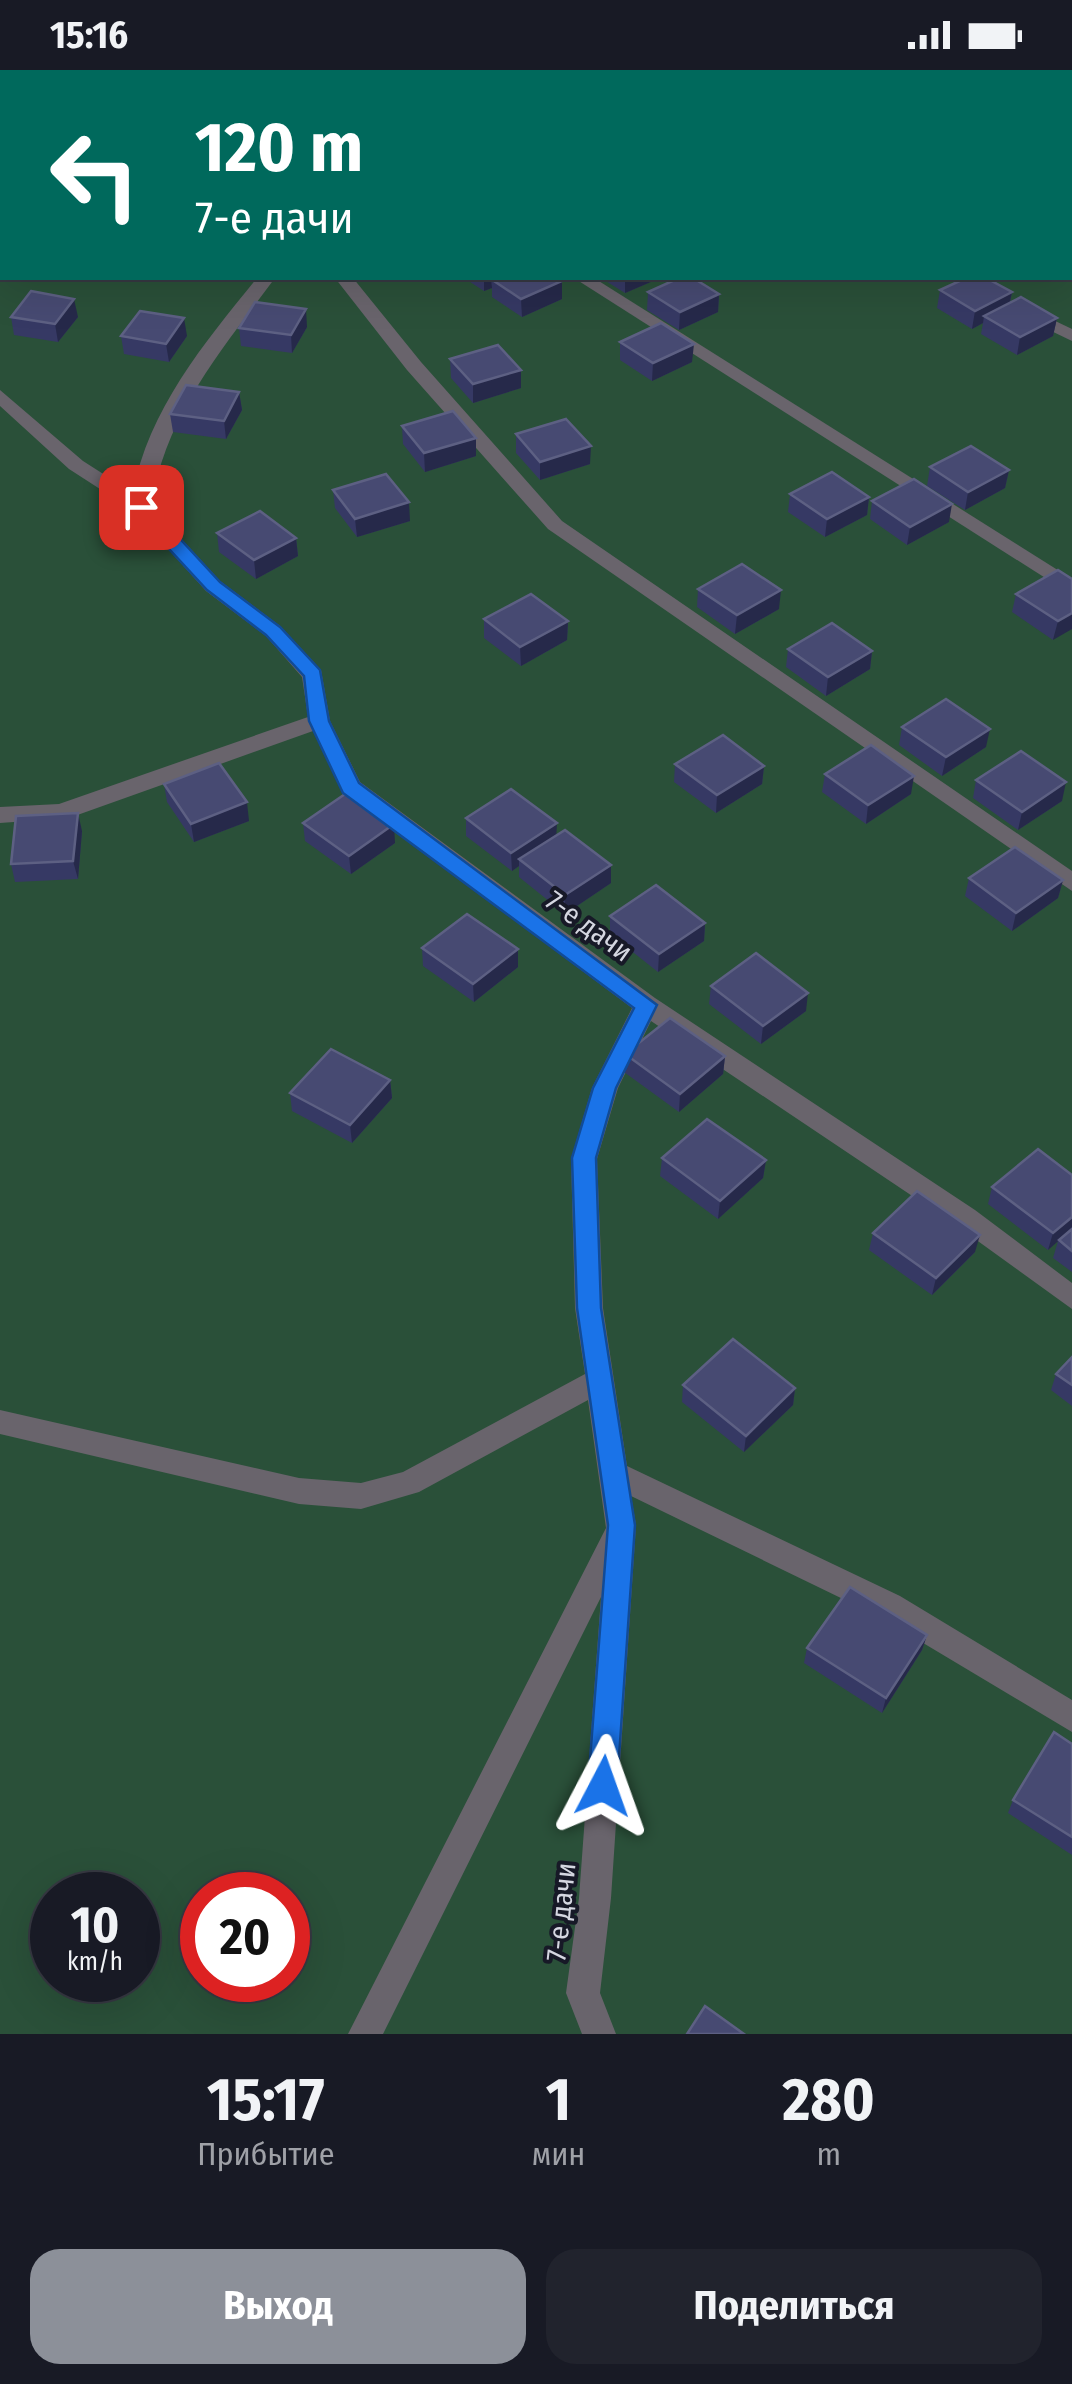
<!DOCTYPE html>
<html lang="ru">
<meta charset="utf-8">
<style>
body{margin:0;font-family:"Fira Sans Condensed",sans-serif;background:#21232d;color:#f1f3f6;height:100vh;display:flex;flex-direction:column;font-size:38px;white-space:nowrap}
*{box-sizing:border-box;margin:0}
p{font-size:32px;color:#9fa1a7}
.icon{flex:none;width:55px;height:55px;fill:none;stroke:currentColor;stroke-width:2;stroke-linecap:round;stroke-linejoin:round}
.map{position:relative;height:1964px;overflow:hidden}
.drawer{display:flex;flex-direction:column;background:#181a25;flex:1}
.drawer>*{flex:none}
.banner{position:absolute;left:0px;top:0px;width:1072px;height:210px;box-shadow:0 10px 40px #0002,0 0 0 2px #363842;background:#00695c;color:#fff;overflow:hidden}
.speed{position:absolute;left:30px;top:1802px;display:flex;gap:20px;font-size:50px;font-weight:700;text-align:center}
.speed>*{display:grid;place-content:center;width:130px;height:130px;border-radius:50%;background:#181a25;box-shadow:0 10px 40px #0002,0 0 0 2px #363842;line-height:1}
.speed small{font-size:25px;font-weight:400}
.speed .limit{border:15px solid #d22;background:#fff;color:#111}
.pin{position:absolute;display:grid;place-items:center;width:85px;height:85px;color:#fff;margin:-42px;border-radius:20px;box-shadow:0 5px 15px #0006}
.me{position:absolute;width:110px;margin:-55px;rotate:4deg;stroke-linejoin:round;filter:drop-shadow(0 0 8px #0008)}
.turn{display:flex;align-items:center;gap:35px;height:210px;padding:0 30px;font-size:45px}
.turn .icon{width:130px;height:130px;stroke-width:2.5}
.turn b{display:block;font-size:70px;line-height:85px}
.eta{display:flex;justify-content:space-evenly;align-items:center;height:170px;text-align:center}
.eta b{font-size:60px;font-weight:700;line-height:70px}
.action{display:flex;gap:20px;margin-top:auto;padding:20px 30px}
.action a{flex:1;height:115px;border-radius:30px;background:#8c9099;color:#fff;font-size:40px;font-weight:700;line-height:115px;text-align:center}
.action a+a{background:#21232d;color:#f1f3f6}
.status{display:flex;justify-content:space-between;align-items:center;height:70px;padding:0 50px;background:#181a25;direction:ltr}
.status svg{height:28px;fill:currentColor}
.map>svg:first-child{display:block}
.green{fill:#2a5039;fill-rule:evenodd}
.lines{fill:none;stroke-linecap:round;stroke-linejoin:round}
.minor{fill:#69646c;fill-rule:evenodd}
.wall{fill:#363964}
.shaded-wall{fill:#26294a}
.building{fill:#474a72;stroke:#5d6083;stroke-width:2.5}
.route{fill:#1a73e8;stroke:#114b97;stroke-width:2.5}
.labels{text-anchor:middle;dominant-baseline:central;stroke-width:8;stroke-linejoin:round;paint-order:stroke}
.street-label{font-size:28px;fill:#d5d7e1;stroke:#171927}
</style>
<div class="status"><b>15:16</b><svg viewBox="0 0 49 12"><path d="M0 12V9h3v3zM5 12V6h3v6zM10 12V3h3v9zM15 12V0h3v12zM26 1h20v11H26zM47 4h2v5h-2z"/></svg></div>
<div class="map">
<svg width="1072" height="1964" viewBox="0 0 1072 1964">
<rect width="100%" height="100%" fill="#202231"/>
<path class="green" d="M 0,0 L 1072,0 L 1072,1964 L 0,1964 ZM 2,2 L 1070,2 L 1070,208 L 2,208 ZM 52,1825 L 138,1825 L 138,1910 L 52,1910 ZM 202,1825 L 288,1825 L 288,1910 L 202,1910 Z"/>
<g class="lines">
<g class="minor">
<polygon points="601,0 623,0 624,2 603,2"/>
<polygon points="782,0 802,0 803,2 784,2"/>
<rect x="0" y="101" width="2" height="10"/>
<rect x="1070" y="140" width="2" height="11"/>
<path d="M 257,208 L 275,208 C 221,281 166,344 151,436 L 220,511 L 280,556 L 321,600 L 330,651 L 360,712 L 655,928 L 975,1140 L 1072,1213 L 1072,1239 L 957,1156 L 651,951 L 618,1018 L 597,1089 L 603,1238 L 627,1396 L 900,1526 L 1072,1630 L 1072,1662 L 878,1546 L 631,1426 L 636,1455 L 611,1828 L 600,1923 L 616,1964 L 582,1964 L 566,1923 L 579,1828 L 601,1527 L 383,1964 L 348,1964 L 606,1458 L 588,1330 L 419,1422 L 361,1439 L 299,1434 L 0,1364 L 0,1340 L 299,1408 L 361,1413 L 403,1402 L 585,1304 L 575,1238 L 571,1089 L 592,1018 L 632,938 L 343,722 L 313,661 L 69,748 L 0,753 L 0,737 L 59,734 L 308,647 L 302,607 L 266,566 L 206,521 L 134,441 L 69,399 L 0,336 L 0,320 L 83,391 L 133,423 C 148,340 205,272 257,208 Z"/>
<polygon points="335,208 353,208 421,292 562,451 1072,801 1072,821 548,459 407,300"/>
<polygon points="574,208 594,208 1072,509 1072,525"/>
<polygon points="1026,237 1072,259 1072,271 1020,246 1017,242"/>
</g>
</g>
<g class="wall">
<polygon points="1072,84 1072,128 1070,127 1070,85"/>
<polygon points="464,208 556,208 562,229 522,247 492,227 492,218 484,221"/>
<polygon points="601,208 660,208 625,223"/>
<polygon points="940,220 1012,222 1010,233 1057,248 1053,266 1017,285 981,264 983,253 972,259 937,238"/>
<polygon points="648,222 719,224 718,242 679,260 647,240"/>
<polygon points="11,247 78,247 58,272 14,265"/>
<polygon points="307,257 292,283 241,276 239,258"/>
<polygon points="121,266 187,266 169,292 124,284"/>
<polygon points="620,272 692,292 652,311 620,290"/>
<polygon points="450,289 521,300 521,318 473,333 451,308"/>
<polygon points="239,322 242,340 226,369 173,362 170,344"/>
<polygon points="402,356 476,368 476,386 425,402 403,374"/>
<polygon points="516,364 590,394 540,410 516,383"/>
<polygon points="930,397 1009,400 1005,418 965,440 927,416"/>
<polygon points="333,420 410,451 357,467 335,438"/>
<polygon points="790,424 869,427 867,445 825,467 788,442"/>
<polygon points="872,431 949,452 907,475 870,449"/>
<polygon points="217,463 296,468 298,486 256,509 219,482"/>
<polygon points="1072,509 1053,570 1012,542 1016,524"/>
<polygon points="698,519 779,539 735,564 697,537"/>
<polygon points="484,549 568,551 567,570 521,596 484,568"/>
<polygon points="788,579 872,581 870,599 826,626 786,597"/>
<polygon points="902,657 986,677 942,706 899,675"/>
<polygon points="675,694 764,696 762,714 716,743 674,712"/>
<polygon points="825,704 911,724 866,754 822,722"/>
<polygon points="976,710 1062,731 1018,760 973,728"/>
<polygon points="164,714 249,751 194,772 167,732"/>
<polygon points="466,748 556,765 611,813 565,844 519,807 519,796 512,801 466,766"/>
<polygon points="303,753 395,773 351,804 305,771"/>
<polygon points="82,761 78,809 15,812 11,794"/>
<polygon points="969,808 1063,810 1058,828 1012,861 965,826"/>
<polygon points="610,846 705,853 704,871 658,902 610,864"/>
<polygon points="422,878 518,879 518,897 474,932 423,896"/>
<polygon points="711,916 806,941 761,974 709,934"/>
<polygon points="625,984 725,986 723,1004 679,1042 624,1002"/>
<polygon points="390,1010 392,1028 352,1073 292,1041 290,1023"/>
<polygon points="662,1088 766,1090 763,1108 718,1149 660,1106"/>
<polygon points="1072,1105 1072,1202 1053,1188 1058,1171 1048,1180 988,1134 992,1117"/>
<polygon points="873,1163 975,1182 932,1225 869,1180"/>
<polygon points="1072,1287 1072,1336 1051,1320 1056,1304"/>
<polygon points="683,1315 795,1318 793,1335 744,1382 682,1332"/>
<polygon points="927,1565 922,1580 882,1643 804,1593 807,1578"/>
<polygon points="1072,1674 1072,1785 1008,1743 1013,1730"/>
</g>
<g class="shaded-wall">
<polygon points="484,208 516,208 491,209 492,218 484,221"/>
<polygon points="625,208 660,208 625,223"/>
<polygon points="562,211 562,229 522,247 521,229"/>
<polygon points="1012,222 1008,240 984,246 983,253 972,259 975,241"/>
<polygon points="719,224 718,242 679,260 680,242"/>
<polygon points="74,229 78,247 58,272 55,254"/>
<polygon points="306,239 307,257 292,283 291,265"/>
<polygon points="184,248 187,266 169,292 166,274"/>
<polygon points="1057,248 1053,266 1017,285 1020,267"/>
<polygon points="694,274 692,292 652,311 653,293"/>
<polygon points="521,300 521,318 473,333 473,314"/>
<polygon points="239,322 242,340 226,369 224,351"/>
<polygon points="476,368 476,386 425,402 424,383"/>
<polygon points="591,376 590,394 540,410 540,392"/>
<polygon points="1009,400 1005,418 965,440 968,422"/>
<polygon points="869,427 867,445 825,467 827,449"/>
<polygon points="409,432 410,451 357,467 355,449"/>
<polygon points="952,434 949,452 907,475 910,457"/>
<polygon points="296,468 298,486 256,509 254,490"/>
<polygon points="781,520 779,539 735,564 737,545"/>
<polygon points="1072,543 1072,559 1053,570 1058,551"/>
<polygon points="568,551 567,570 521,596 520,577"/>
<polygon points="872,581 870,599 826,626 828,607"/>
<polygon points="990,659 986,677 942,706 946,687"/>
<polygon points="764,696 762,714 716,743 717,725"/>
<polygon points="914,706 911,724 866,754 868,735"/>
<polygon points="1066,712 1062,731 1018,760 1022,742"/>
<polygon points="247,732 249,751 194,772 191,754"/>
<polygon points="78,743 82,761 78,809 73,791"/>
<polygon points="557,753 556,771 519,789 519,796 512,801 511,783"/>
<polygon points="394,754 395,773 351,804 349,786"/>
<polygon points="611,795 611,813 565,844 565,825"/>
<polygon points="1063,810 1058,828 1012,861 1016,843"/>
<polygon points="705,853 704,871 658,902 659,884"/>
<polygon points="518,879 518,897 474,932 473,914"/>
<polygon points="808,923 806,941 761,974 763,956"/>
<polygon points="725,986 723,1004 679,1042 680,1024"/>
<polygon points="390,1010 392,1028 352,1073 350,1055"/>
<polygon points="766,1090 763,1108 718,1149 720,1131"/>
<polygon points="1072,1147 1072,1159 1048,1180 1053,1163"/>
<polygon points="980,1165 975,1182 932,1225 936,1208"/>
<polygon points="795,1318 793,1335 744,1382 746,1366"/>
<polygon points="927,1565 922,1580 882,1643 886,1628"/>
</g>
<g class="building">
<polygon points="1,61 2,61 2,82 0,82"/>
<polygon points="1072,84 1072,108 1070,107 1070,85"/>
<polygon points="495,208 556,208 562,211 521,229 491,209"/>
<polygon points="679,208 693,208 719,224 680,242 648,222"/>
<polygon points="966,208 986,208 1012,222 975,241 940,220"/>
<polygon points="31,221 74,229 55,254 11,247"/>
<polygon points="1021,227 1057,248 1020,267 984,246"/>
<polygon points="255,232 306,239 291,265 239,258"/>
<polygon points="140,241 184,248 166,274 121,266"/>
<polygon points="661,253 694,274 653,293 620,272"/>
<polygon points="498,275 521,300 473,314 450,289"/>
<polygon points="186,315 239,322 224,351 170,344"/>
<polygon points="453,341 476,368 424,383 402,356"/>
<polygon points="566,349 591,376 540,392 516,364"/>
<polygon points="971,376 1009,400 968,422 930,397"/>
<polygon points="832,402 869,427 827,449 790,424"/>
<polygon points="386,404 409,432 355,449 333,420"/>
<polygon points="914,409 952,434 910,457 872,431"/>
<polygon points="260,441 296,468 254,490 217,463"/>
<polygon points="742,494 781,520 737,545 698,519"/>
<polygon points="1058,500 1072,509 1072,543 1058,551 1016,524"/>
<polygon points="531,524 568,551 520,577 484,549"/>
<polygon points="832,553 872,581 828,607 788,579"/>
<polygon points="946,629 990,659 946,687 902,657"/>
<polygon points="723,665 764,696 717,725 675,694"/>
<polygon points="871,675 914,706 868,735 825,704"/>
<polygon points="1021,681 1066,712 1022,742 976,710"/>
<polygon points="219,693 247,732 191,754 164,714"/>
<polygon points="511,719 557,753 511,783 466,748"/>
<polygon points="348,722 394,754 349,786 303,753"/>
<polygon points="78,743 73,791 11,794 16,746"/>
<polygon points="565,760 611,795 565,825 519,789"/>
<polygon points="1015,777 1063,810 1016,843 969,808"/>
<polygon points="656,815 705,853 659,884 610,846"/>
<polygon points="467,844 518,879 473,914 422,878"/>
<polygon points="756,883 808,923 763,956 711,916"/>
<polygon points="670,948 725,986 680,1024 625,984"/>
<polygon points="331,979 390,1010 350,1055 290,1023"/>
<polygon points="707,1049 766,1090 720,1131 662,1088"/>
<polygon points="1038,1079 1072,1105 1072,1147 1053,1163 992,1117"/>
<polygon points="917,1121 980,1165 936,1208 873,1163"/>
<polygon points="1072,1159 1072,1181 1059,1170"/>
<polygon points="733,1269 795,1318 746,1366 683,1315"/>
<polygon points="1072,1287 1072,1315 1056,1304"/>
<polygon points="850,1517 927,1565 886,1628 807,1578"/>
<polygon points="1054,1662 1072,1674 1072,1767 1013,1730"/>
<polygon points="705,1936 744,1964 687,1964"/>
</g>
<polygon class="route" points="134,433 147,433 220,512 280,557 320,600 329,651 359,713 657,935 616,1018 596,1088 601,1238 635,1455 617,1716 613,1726 603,1730 592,1726 588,1716 608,1455 577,1238 572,1088 593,1018 634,938 343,723 309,651 304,606 266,565 207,520 134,441"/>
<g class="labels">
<g class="street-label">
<text transform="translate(589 856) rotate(36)">7-е дачи</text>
<text transform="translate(561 1842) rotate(-84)">7-е дачи</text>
</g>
</g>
</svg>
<div class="speed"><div>10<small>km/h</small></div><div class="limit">20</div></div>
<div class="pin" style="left:141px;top:437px;background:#d93025"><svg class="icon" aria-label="arrive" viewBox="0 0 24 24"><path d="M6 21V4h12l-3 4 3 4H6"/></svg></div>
<svg class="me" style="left:603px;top:1716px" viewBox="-20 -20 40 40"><path d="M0-17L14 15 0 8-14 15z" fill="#1a73e8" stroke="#fff" stroke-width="4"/></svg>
<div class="banner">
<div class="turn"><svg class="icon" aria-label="left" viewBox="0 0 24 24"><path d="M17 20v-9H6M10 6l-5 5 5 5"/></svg><div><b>120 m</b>7-е дачи</div></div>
</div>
</div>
<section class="drawer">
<div class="eta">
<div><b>15:17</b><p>Прибытие</p></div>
<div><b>1</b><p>мин</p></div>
<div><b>280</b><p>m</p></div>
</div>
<div class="action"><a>Выход</a><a>Поделиться</a></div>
</section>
